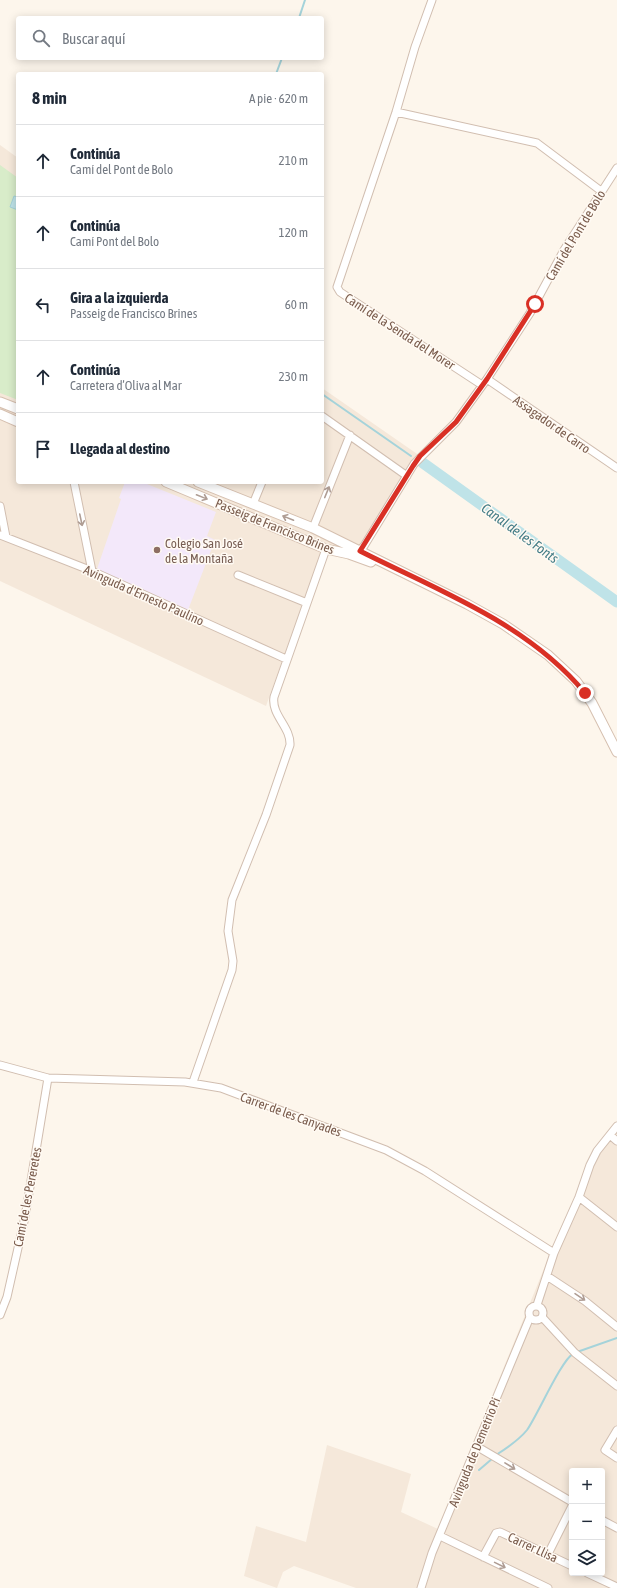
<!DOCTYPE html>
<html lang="es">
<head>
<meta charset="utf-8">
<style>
	body { margin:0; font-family:"Asap Condensed",sans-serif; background:#f2f2f3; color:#1f2937 }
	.controls { position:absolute; right:12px; bottom:12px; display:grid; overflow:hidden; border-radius:4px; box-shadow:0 2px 10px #0003 }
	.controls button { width:36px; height:36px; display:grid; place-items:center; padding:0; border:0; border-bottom:1px solid #e0e1e3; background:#fff; color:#1f2937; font:20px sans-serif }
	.stop { position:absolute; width:12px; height:12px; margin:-9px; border:3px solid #d93025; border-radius:50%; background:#fff }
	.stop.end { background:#d93025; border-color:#fff; box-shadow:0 1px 4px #0008 }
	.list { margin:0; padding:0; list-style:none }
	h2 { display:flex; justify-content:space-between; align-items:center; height:52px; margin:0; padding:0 16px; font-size:17px }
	h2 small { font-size:13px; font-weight:400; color:#747a83 }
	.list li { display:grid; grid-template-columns:26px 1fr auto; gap:12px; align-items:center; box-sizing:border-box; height:72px; padding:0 16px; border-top:1px solid #e0e1e3 }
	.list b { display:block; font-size:15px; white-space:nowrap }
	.list p { margin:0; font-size:13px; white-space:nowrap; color:#747a83 }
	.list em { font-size:13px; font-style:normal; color:#747a83 }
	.icon { flex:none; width:22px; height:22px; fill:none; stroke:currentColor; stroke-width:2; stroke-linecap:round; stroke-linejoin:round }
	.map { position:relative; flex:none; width:617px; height:1588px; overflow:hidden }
	.search { position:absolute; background:#fff; box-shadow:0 2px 10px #0003; left:16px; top:16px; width:308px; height:44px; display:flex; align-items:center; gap:10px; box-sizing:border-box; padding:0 14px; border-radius:4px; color:#747a83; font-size:15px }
	.panel { position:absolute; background:#fff; box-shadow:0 2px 10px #0003; left:16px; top:72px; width:308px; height:412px; border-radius:4px }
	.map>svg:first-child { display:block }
	.residential { fill:#f5e8da; fill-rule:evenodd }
	.education { fill:#f3e8fa }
	.green { fill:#d8ecc9 }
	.water { fill:#bfe3e8; stroke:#a5d3da }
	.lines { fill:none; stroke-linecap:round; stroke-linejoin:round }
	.stream { stroke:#a5d3da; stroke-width:2 }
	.river { stroke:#bfe3e8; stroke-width:11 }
	.street-casing { stroke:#d1beb0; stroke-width:9 }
	.secondary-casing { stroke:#d6c0b0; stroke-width:11 }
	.street { stroke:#fff; stroke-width:7 }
	.secondary { stroke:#fff; stroke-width:9 }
	.oneway { stroke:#af9d94 }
	.route { stroke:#d93025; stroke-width:5 }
	.education-dot { fill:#8d6e63; stroke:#fffaf3; stroke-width:1.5 }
	.labels { text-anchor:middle; stroke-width:3; stroke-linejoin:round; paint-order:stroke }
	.street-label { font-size:13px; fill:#7a5c4d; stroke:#fffaf3 }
	.education-label { font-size:13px; fill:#785e54; stroke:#fffaf3; text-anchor:start }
	.water-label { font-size:14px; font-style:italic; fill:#437c86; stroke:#fffaf3 }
</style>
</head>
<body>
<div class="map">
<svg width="617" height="1588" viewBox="0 0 617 1588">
	<rect width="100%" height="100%" fill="#fdf6ec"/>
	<!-- residential -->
	<path class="residential" d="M0 145 18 158V482H322V388L423 458 368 546 320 556 266 706 0 581Z
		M617 1125V1588H356L294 1566 283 1572 277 1588 244 1576 256 1526 306 1542 327 1445 411 1474 401 1512 438 1529 554 1244 597 1150ZM572 1471H602V1573H572Z"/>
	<!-- education -->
	<path class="education" d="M125 482H142L216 512 207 536 215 540 188 610 97 569 121 499 119 498Z"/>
	<!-- green -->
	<path class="green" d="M0 165 18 178V400L0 393Z"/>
	<!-- water -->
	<path class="water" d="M14 196 18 197V210L10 207Z"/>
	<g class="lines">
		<!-- stream -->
		<path class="stream" d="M299 18 305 0
			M276 74 282 58
			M322 394 411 456
			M577 1352 617 1338
			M496 1455C507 1448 519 1440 527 1430 537 1416 562 1359 573 1354
			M479 1470 493 1458"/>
		<!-- river -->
		<path class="river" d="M423 463 617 602"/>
		<!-- street casing -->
		<g class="street-casing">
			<path id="street" d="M432 0 415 47 396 112 337 287 340 292 482 385
				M396 112 537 143 601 191
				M487 379 617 468
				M322 416 407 476
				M74 482 92 571
				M253 504 262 482
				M0 506 6 537
				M313 528 350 435
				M0 535 92 571 286 659
				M357 553 364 546 414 464 456 422 487 379 530 313 564 250 617 168
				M238 575 307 603
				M0 1065 48 1078 185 1082 221 1088 386 1150 425 1171 554 1253
				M193 1082 232 970 233 961 228 931 232 900 266 815 290 745C291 727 271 715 274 697L326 549
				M610 1135 617 1141
				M579 1197 617 1227
				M547 1276 585 1301 617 1327
				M537 1305 554 1253 579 1197 590 1165 597 1151 617 1126
				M529 1313a7 7 0 1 1 14 0a7 7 0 1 1-14 0Z
				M0 1315 7 1297 25 1217 48 1078
				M542 1317 575 1353 617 1386
				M617 1430 605 1450 617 1458
				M476 1446 572 1502
				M602 1520 617 1528
				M440 1536 548 1588
				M548 1554 572 1506
				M483 1557 496 1533 500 1532 572 1566
				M587 1573 617 1587
				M421 1588 432 1553 530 1317"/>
		</g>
		<!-- secondary casing -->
		<g class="secondary-casing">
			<path id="secondary" d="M0 402 18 409
				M0 414 18 422
				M166 482 326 549 349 554 371 562
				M198 482 313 528 467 604 503 624 548 655 576 681 592 703 617 752"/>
		</g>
		<!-- street -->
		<use href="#street" class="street"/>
		<!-- secondary -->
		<use href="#secondary" class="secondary"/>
	</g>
	<!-- one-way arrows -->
	<defs><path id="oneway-shaft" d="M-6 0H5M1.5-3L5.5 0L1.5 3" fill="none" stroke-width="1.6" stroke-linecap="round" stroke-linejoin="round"/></defs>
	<g class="oneway">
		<use href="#oneway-shaft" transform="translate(327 492) rotate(-68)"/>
		<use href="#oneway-shaft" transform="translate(202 497) rotate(22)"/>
		<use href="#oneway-shaft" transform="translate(288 518) rotate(-158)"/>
		<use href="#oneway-shaft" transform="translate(81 520) rotate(78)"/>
		<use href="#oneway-shaft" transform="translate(580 1297) rotate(34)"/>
		<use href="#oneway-shaft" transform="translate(510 1466) rotate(32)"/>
		<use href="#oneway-shaft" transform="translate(500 1565) rotate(26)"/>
	</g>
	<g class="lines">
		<!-- route -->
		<path class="route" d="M535 304 487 379 456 422 420 456 413 466 360 551C439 591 527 623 585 693"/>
	</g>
	<!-- markers -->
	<circle class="education-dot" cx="157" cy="550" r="4"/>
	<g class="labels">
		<!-- street labels -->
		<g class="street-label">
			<text transform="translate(575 235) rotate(-59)" y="5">Camí del Pont de Bolo</text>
			<text transform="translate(400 331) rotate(33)" y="5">Camí de la Senda del Morer</text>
			<text transform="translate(552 424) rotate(35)" y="5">Assagador de Carro</text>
			<text transform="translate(275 526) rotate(22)" y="5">Passeig de Francisco Brines</text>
			<text transform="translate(144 595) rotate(24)" y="5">Avinguda d'Ernesto Paulino</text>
			<text transform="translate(291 1114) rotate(20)" y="5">Carrer de les Canyades</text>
			<text transform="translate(27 1197) rotate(-79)" y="5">Camí de les Pereretes</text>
			<text transform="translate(474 1452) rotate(-68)" y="5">Avinguda de Demetrio Pi</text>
			<text transform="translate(533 1547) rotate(25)" y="5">Carrer Llisa</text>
		</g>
		<!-- education labels -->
		<g class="education-label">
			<text x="165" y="548">Colegio San José<tspan x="165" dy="15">de la Montaña</tspan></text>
		</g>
		<!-- water labels -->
		<g class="water-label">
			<text transform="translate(520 533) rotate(36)" y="5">Canal de les Fonts</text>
		</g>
	</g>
</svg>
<div class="controls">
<button>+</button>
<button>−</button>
<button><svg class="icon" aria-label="layers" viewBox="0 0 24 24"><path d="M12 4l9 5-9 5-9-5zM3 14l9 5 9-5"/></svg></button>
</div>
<div class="stop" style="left:535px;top:304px"></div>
<div class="stop end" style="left:585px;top:693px"></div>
<div class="search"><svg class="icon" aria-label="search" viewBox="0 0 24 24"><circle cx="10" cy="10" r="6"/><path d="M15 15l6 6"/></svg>Buscar aquí</div>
<section class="panel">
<h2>8 min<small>A pie · 620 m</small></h2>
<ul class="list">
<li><svg class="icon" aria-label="ahead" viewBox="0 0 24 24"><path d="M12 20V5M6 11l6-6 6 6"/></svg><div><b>Continúa</b><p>Camí del Pont de Bolo</p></div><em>210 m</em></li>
<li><svg class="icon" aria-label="ahead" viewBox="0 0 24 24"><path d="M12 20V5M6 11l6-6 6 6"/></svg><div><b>Continúa</b><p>Camí Pont del Bolo</p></div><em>120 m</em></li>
<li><svg class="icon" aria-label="left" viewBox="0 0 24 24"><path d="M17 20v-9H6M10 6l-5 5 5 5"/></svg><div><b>Gira a la izquierda</b><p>Passeig de Francisco Brines</p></div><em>60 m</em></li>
<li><svg class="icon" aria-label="ahead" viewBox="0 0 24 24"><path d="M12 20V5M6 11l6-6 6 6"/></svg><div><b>Continúa</b><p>Carretera d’Oliva al Mar</p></div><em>230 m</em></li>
<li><svg class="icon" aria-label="arrive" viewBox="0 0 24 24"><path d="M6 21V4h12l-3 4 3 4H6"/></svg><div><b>Llegada al destino</b></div></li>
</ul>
</section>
</div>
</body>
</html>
